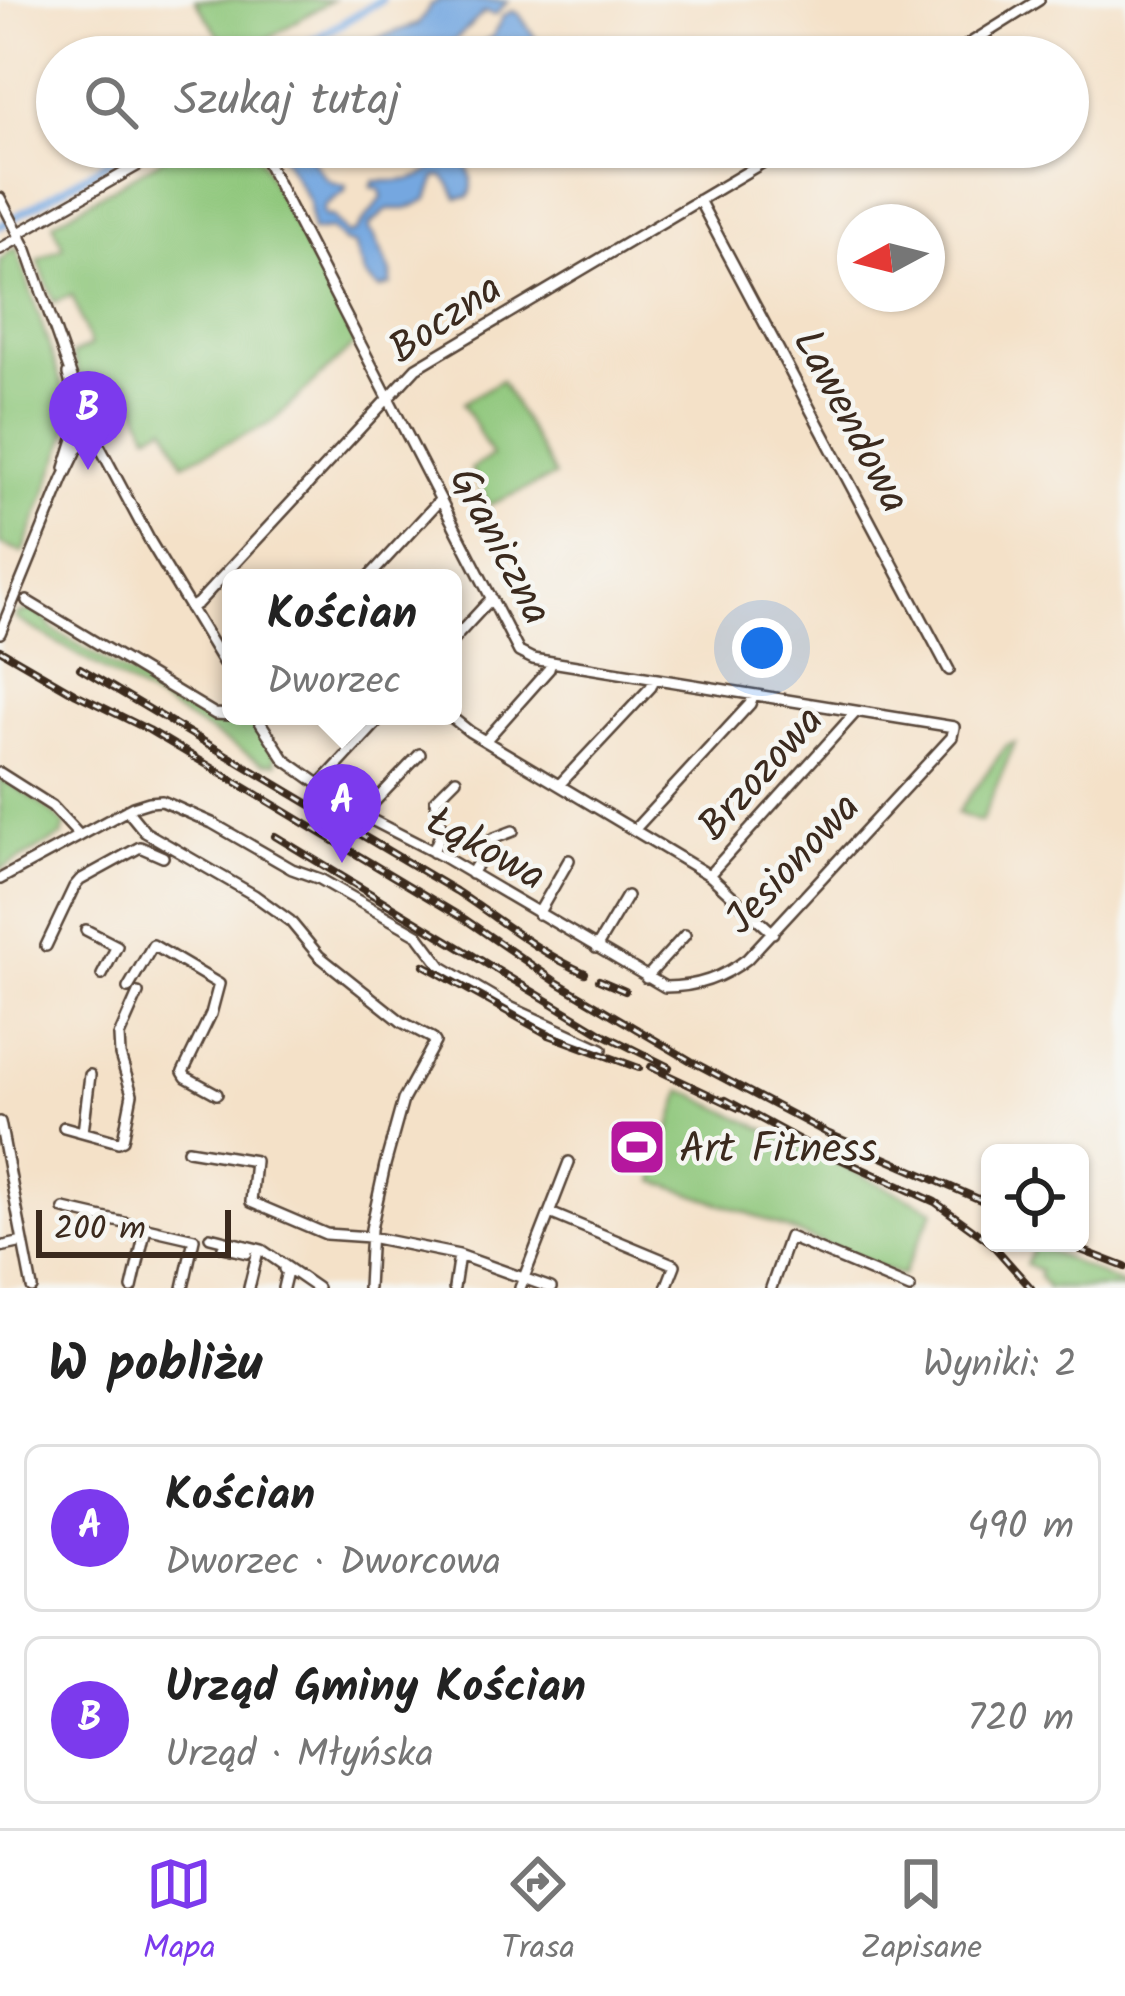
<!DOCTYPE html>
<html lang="pl">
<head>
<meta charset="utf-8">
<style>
	body { margin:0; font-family:Kalam,sans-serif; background:#f6f6f6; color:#222 }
	.controls { position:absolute; right:36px; bottom:36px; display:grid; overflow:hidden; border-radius:18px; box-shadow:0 3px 9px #0004 }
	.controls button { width:108px; height:108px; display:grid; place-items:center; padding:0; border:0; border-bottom:3px solid #e0e0e0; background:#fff; color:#222; font:60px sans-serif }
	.compass { position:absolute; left:837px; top:204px; width:108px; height:108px; border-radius:50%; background:#fff; box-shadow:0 3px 9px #0004; rotate:263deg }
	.scale { position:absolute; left:36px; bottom:30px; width:195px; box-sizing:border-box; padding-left:12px; border:6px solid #3b2a1e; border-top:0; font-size:33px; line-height:42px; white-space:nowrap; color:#3b2a1e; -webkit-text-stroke:9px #f6f6f2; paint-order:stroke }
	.you { position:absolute; left:762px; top:648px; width:42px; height:42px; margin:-30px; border:9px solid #fff; border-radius:50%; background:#1a73e8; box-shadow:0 0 0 18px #1a73e833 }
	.badge { display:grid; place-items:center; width:78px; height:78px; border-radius:50%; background:#7c3aed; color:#fff; font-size:39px; font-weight:700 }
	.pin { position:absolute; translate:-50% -99px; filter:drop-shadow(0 3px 6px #0008) }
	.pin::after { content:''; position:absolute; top:63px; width:42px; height:36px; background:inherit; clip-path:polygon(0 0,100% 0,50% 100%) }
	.popup { position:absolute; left:222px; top:569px; width:240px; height:156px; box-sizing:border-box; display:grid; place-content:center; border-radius:18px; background:#fff; filter:drop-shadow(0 3px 9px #0005); font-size:39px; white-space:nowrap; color:#767676 }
	.popup b { font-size:45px; color:#222 }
	.popup::after { content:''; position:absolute; left:50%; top:100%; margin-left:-24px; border:24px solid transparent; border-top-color:#fff }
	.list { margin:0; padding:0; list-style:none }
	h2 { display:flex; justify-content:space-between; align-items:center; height:156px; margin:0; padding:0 48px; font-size:51px }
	h2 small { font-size:39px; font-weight:400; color:#767676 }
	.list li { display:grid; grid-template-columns:78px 1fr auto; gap:36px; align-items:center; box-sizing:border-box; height:168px; margin:0 24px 24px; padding:0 24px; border:3px solid #e0e0e0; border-radius:18px }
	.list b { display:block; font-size:45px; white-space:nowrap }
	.list p { margin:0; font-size:39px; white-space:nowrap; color:#767676 }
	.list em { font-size:39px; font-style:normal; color:#767676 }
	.icon { flex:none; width:66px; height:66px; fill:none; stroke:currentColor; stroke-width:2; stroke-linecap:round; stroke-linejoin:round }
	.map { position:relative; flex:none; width:1125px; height:1288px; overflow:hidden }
	.search { position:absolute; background:#fff; box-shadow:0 3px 9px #0004; left:36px; right:36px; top:36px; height:132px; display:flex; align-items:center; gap:30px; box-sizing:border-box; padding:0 42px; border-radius:66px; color:#767676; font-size:45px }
	.sheet { height:540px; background:#fff }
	nav { display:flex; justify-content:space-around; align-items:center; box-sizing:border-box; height:168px; border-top:3px solid #e0e0e0; background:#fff; font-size:33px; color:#767676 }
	nav a { display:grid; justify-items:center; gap:6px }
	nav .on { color:#7c3aed }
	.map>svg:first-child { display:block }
	.green { fill:#8dc679; stroke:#64784c; stroke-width:3 }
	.water { fill:#74a7e0; stroke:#58687f; stroke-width:3 }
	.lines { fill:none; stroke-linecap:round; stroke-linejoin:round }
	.canal { stroke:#74a7e0; stroke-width:8 }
	.minor-casing { stroke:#574538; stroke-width:14 }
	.minor { stroke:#fff; stroke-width:9 }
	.rail-casing { stroke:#3b2a1e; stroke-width:8 }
	.rail { stroke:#f6f6f2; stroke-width:3; stroke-dasharray:9; stroke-linecap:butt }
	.labels { text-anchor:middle; stroke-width:9; stroke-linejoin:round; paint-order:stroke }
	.street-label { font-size:42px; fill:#3b2a1e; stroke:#f6f6f2 }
	.poi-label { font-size:42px; fill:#3b2a1e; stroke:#f6f6f2; text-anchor:start }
</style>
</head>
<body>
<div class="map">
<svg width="1125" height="1288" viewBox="0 0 1125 1288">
	<rect width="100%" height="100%" fill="#f6f6f2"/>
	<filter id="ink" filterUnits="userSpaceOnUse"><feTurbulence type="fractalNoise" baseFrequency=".00833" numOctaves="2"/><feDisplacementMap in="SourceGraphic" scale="24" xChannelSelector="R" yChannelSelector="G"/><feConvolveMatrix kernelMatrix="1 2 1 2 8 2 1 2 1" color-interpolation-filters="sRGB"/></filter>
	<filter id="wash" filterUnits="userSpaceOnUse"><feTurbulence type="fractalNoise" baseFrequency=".004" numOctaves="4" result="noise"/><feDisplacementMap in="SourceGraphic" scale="48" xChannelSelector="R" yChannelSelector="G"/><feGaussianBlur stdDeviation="2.7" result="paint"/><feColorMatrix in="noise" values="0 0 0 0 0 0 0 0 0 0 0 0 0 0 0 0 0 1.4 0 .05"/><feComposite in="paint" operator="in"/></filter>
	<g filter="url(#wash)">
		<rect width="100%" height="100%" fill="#f4e1c8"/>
		<!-- green -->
		<path class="green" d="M195 0H332L249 50 220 37Z
			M183 147H254L356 343 271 423 183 463 166 426 148 434 127 382 86 396 72 354 91 346 72 295 54 302 38 260 63 247 53 223Z
			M16 247 72 415 63 447 23 553 0 544V260Z
			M501 380 555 476 489 505 471 469 492 456 463 403Z
			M32 610 47 620 52 629 198 716 223 720 249 716 274 753 276 763H263L15 618 17 614Z
			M1015 743 981 822 957 813 1007 745Z
			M0 778C24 792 46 805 65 825L62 836 0 870Z
			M682 1090 934 1210 902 1276 748 1213 654 1181Z
			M1035 1244 1125 1286V1288H1048L1039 1276 1040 1271 1026 1265Z"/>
		<!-- water -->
		<path class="water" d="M440 0 508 1 495 15 485 12 443 51 421 57H367L364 50 367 42 418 24 431 5Z
			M512 11 519 14 548 57H535L527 52 509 57H460L493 36 503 16Z
			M277 147H305C318 166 321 184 346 185L345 191 325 205 323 211 325 216H332L347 234 355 232 382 198 380 189 371 187 374 181C393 181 419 183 433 168L428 147H471L465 162C471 173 475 186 469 197L457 198 450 184 443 176 436 177 428 199 407 209H388L369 226V230L374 235 391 273V285L379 289 365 276 354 245 344 242 331 229 312 231 309 201Z"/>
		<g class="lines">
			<!-- canal -->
			<path class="canal" d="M285 57 381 0
				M0 226 134 147"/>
		</g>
	</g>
	<g filter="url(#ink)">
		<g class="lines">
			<!-- minor casing -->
			<g class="minor-casing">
				<path id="minor" d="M948 57 1039 0
					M0 198 27 250 90 429
					M699 200 949 670
					M19 233 170 147
					M0 249 21 237
					M68 374 78 411 79 428
					M75 435a9 9 0 1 1 18 0a9 9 0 1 1-18 0Z
					M93 434 151 543 231 675
					M65 468 75 436
					M368 578 440 500
					M27 601 215 714 231 715
					M190 608 198 603 416 368 789 147
					M0 633 63 479 77 450 83 444
					M453 640 491 599
					M256 716 285 760 362 815 442 856 665 987C696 987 723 978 747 959L952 737 954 727 533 659 519 652 259 147
					M450 716 470 732 709 875 773 933
					M485 741 549 669 551 662
					M0 773 52 806 80 836
					M321 783 383 716
					M559 785 651 687 654 679
					M127 810 145 832 254 895 290 921 319 956 402 1022 432 1038 435 1042 403 1100 385 1165 371 1229 368 1288
					M362 815 420 754
					M634 830 750 704 753 696
					M433 852 442 830 435 800 456 779
					M471 874 492 839 513 831
					M709 875 855 713
					M0 879 133 807 149 802 162 801 212 823 292 869 320 879 418 935 442 967 510 1007 602 1049
					M538 914 569 860
					M86 930 117 946 102 975
					M46 946 74 887 80 880 140 847 163 857
					M596 948 627 896
					M646 978 685 935
					M128 988 153 945 219 984 211 1014 183 1072 186 1077 217 1094
					M0 1122 32 1288
					M64 1127 118 1142 123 1140 132 1094 120 1055 119 1036 138 993
					M83 1132 90 1075
					M188 1150 255 1161 251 1202 326 1234 370 1237 459 1255 551 1288
					M64 1209 194 1239 183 1288
					M550 1213 675 1265 666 1288
					M210 1237 262 1250 317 1288
					M0 1247 23 1242
					M223 1247 247 1253
					M132 1288 146 1228
					M249 1288 257 1255
					M283 1288 287 1271 284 1269
					M454 1288 459 1255
					M520 1288 569 1162
					M771 1288 789 1237 910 1288"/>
			</g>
			<!-- minor -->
			<use href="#minor" class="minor"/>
			<!-- rail casing -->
			<g class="rail-casing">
				<path id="rail" d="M0 650 76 694 149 730 466 920 558 983 691 1061 829 1134 990 1204
					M80 668 456 891C499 919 538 952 585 973
					M275 836 603 1034 669 1067
					M424 965 549 1035 639 1068
					M599 980 625 991
					M651 1067 738 1108
					M726 1100 807 1144 935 1202 990 1242
					M991 1243 1031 1288
					M1063 1243 1125 1267"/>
			</g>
			<!-- rail -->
			<use href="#rail" class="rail"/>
		</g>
	</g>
	<!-- icons -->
	<defs>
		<g id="stadium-square" transform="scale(3)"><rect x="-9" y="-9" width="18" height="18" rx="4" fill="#b5179e" stroke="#f6f6f2"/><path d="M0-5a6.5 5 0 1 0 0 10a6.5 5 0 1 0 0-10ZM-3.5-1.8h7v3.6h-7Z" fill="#fff"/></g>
	</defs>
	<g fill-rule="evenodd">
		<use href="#stadium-square" x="637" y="1147"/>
	</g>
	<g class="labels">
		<!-- street labels -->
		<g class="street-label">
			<text transform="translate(444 317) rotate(-34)" y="15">Boczna</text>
			<text transform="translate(853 420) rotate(62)" y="15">Lawendowa</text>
			<text transform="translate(502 545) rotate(62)" y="15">Graniczna</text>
			<text transform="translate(759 772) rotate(-48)" y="15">Brzozowa</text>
			<text transform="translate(487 847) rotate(29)" y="15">Łąkowa</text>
			<text transform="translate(791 862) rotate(-47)" y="15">Jesionowa</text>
		</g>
		<!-- poi labels -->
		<g class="poi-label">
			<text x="679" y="1162">Art Fitness</text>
		</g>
	</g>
</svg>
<div class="controls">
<button><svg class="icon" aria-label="locate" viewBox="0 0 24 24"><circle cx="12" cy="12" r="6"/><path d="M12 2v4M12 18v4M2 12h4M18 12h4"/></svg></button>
</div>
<svg class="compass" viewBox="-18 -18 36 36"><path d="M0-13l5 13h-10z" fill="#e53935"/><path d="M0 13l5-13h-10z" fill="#767676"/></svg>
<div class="scale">200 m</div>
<div class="you"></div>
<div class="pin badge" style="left:342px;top:863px">A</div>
<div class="popup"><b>Kościan</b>Dworzec</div>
<div class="pin badge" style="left:88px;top:470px">B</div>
<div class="search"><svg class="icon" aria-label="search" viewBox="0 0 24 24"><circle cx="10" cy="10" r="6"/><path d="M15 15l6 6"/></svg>Szukaj tutaj</div>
</div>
<section class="sheet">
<h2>W pobliżu<small>Wyniki: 2</small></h2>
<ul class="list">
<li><span class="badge">A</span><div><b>Kościan</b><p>Dworzec · Dworcowa</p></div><em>490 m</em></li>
<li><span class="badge">B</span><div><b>Urząd Gminy Kościan</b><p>Urząd · Młyńska</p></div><em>720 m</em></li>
</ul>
</section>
<nav>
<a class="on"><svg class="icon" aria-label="map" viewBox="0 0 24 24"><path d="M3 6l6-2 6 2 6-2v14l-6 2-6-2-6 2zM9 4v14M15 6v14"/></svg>Mapa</a>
<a><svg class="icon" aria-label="directions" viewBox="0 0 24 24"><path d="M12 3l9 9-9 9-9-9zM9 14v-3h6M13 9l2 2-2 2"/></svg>Trasa</a>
<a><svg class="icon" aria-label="saved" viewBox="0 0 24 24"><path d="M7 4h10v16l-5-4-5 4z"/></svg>Zapisane</a>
</nav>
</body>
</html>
